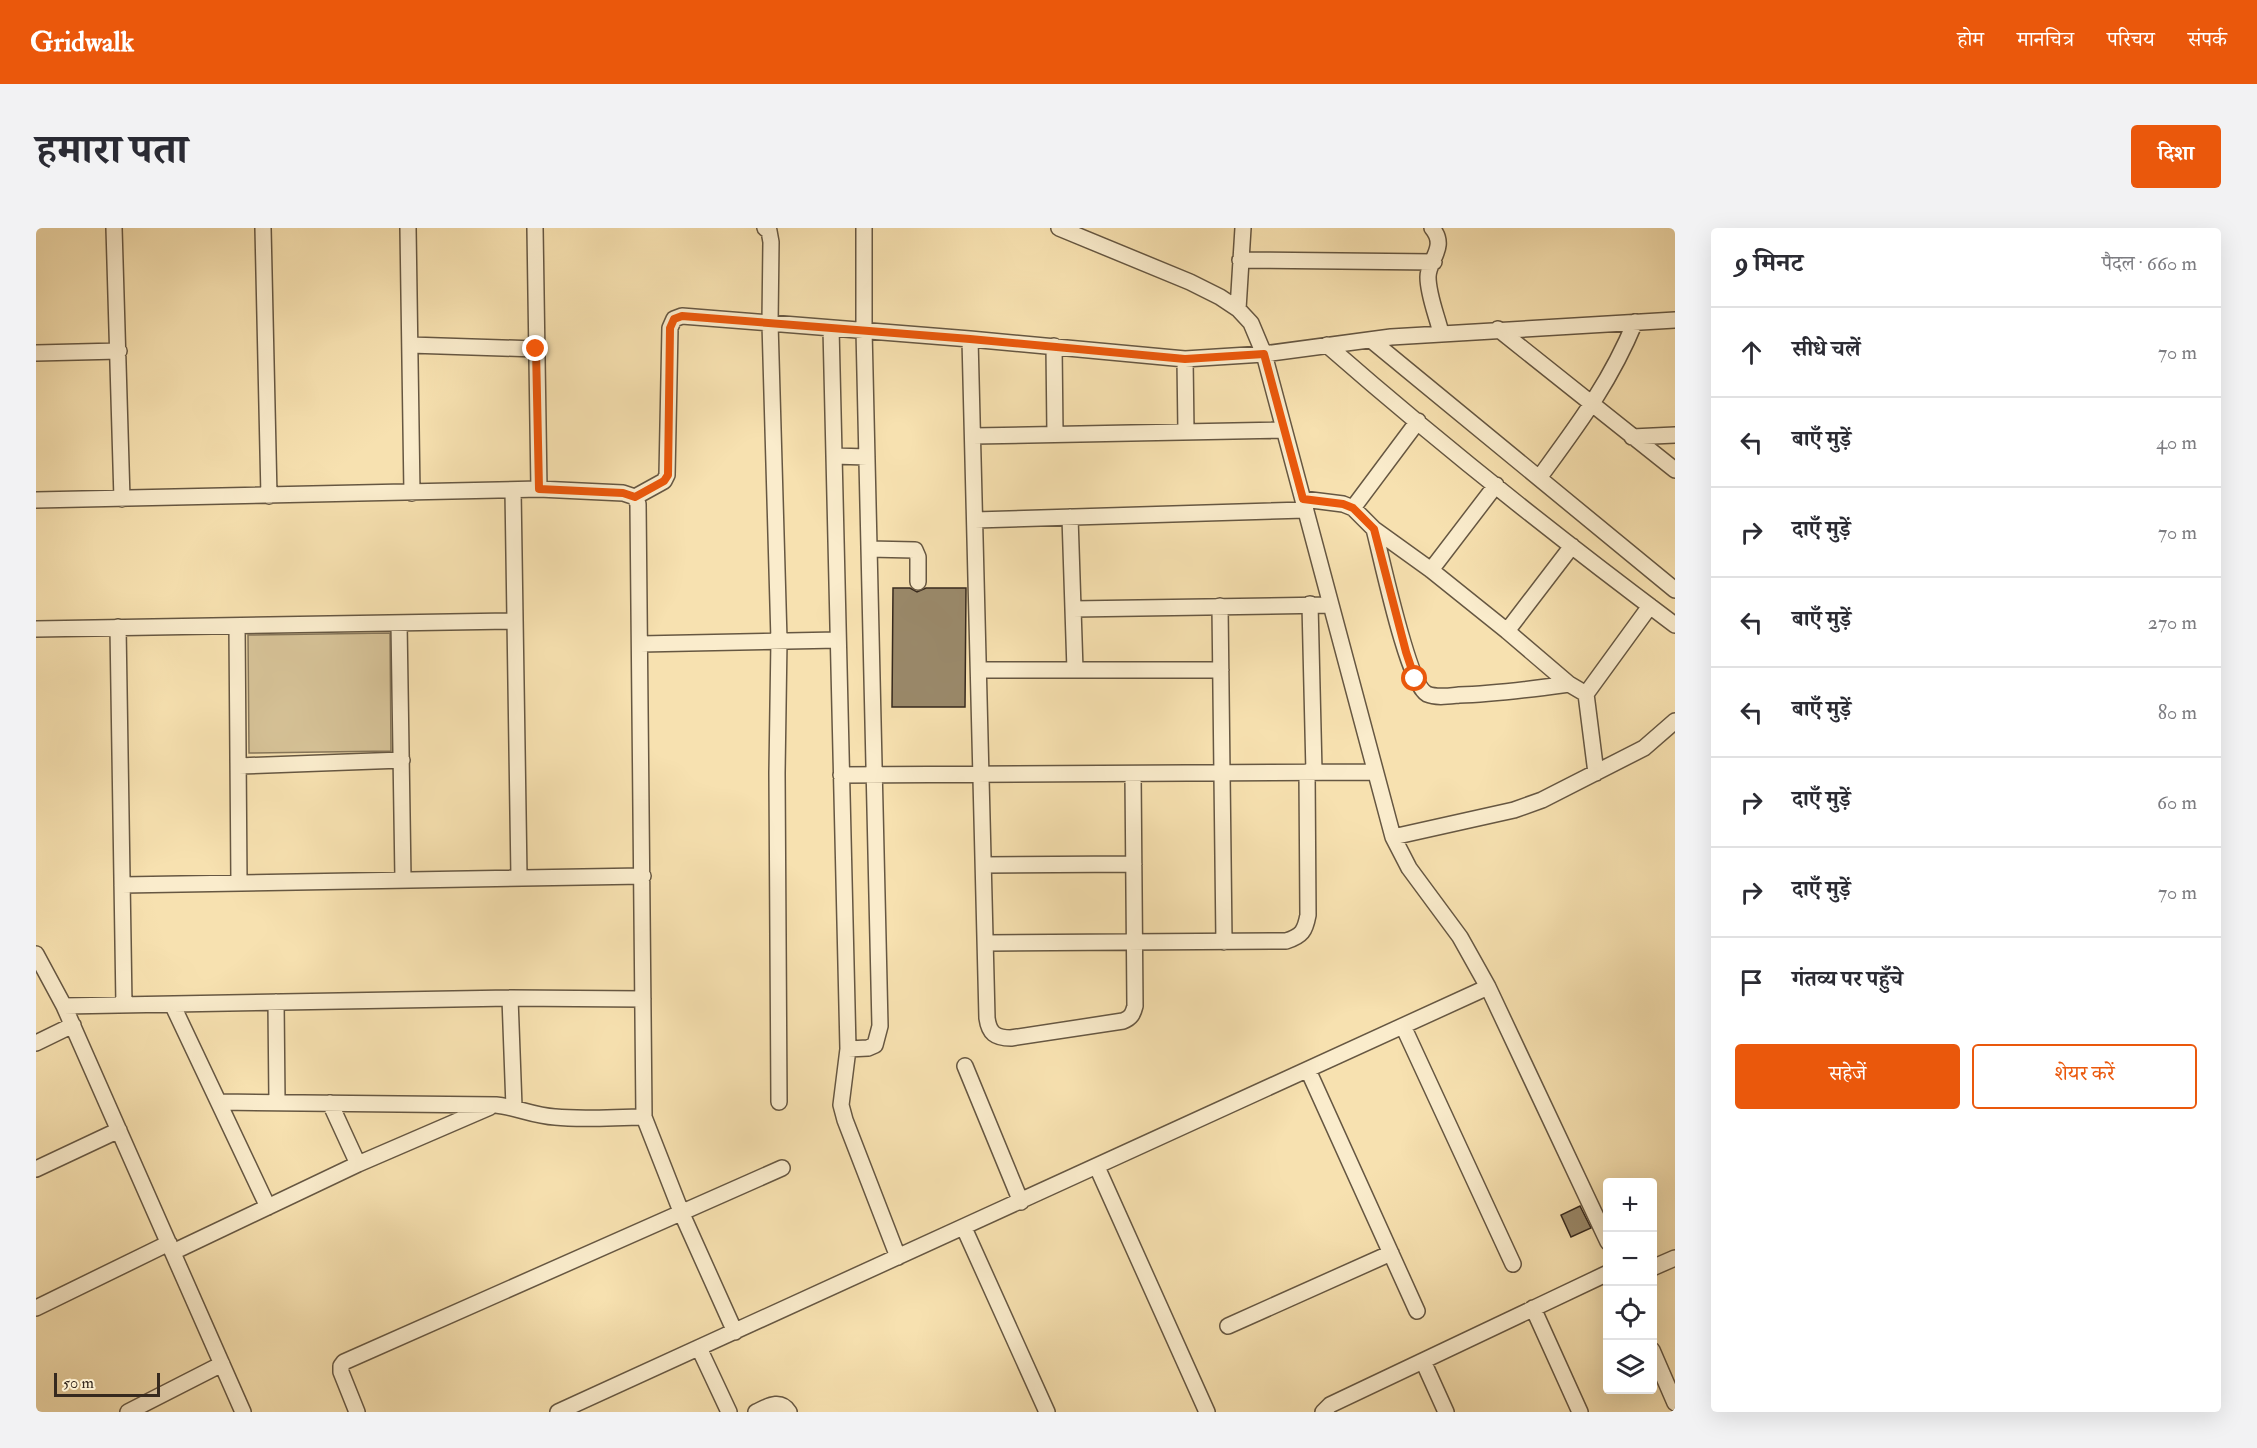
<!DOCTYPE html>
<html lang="hi">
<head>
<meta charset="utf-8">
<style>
	body { margin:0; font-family:"IM FELL Double Pica","Noto Serif Devanagari",serif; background:#f2f2f3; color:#2b2b33 }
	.controls { position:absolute; right:18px; bottom:18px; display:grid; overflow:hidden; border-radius:6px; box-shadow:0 6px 24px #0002 }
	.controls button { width:54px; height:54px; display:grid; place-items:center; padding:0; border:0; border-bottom:2px solid #e1e1e2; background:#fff; color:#2b2b33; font:30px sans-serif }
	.scale { position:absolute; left:18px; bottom:15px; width:106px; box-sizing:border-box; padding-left:6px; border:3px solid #36291e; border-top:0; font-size:16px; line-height:21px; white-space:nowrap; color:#36291e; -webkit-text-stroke:4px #faeccc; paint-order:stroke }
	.stop { position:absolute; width:18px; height:18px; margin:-14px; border:4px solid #ea580c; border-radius:50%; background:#fff }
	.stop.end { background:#ea580c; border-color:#fff; box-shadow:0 2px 6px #0008 }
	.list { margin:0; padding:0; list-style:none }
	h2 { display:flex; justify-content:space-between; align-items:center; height:78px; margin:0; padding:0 24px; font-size:26px }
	h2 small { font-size:20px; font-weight:400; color:#7c7c81 }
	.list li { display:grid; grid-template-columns:39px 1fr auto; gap:18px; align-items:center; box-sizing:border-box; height:90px; padding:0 24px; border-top:2px solid #e1e1e2 }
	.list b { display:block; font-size:22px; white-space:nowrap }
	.list em { font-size:20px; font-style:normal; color:#7c7c81 }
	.actions { display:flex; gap:12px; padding:18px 24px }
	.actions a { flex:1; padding:14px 0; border:2px solid #ea580c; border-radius:6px; text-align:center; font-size:21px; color:#ea580c }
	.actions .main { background:#ea580c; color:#fff }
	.icon { flex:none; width:33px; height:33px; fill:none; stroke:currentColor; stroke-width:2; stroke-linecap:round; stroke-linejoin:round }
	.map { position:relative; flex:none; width:1639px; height:1184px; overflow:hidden; border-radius:6px }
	header { display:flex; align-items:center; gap:36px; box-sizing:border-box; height:84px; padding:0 30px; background:#ea580c; color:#fff }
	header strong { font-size:28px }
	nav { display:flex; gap:33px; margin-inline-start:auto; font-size:21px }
	.intro { display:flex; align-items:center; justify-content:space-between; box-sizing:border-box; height:144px; padding:0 36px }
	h1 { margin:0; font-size:42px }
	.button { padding:15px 27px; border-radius:6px; background:#ea580c; color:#fff; font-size:21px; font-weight:700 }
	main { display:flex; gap:36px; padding:0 36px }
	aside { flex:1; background:#fff; border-radius:6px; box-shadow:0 6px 24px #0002 }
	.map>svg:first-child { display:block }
	.green { fill:#d6c297; stroke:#86765a; stroke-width:1.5 }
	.building { fill:#9a896a; stroke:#36291e; stroke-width:1.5 }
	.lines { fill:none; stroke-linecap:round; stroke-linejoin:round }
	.minor-casing { stroke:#665742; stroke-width:18 }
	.minor { stroke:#faeccc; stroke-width:15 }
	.route { stroke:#ea580c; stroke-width:8 }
</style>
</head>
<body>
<header>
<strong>Gridwalk</strong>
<nav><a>होम</a><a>मानचित्र</a><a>परिचय</a><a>संपर्क</a></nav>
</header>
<div class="intro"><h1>हमारा पता</h1><a class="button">दिशा</a></div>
<main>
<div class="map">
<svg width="1639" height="1184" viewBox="0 0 1639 1184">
	<rect width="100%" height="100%" fill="#f7e1b0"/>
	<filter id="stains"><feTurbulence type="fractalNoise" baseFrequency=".00333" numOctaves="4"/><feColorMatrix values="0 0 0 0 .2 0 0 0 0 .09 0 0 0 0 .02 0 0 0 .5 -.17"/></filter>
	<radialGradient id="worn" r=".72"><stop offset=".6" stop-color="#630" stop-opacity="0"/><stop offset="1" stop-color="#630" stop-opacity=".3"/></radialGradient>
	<!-- green -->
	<path class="green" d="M354 405 355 523 213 525 212 407Z"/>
	<!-- building -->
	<path class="building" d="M857 360H874L881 364 890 360H930L929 479H856Z
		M1544 978 1555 1000 1535 1009 1525 987Z"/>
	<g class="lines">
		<!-- minor casing -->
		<g class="minor-casing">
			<path id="minor" d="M78 0 86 271
				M227 0 233 268
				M372 0 376 265
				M499 0 503 261
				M729 0 733 3 735 14 734 95 743 412 741 545 743 874
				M1023 0 1154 54 1184 69 1202 81 1215 95 1228 126 1357 609 1373 640 1424 709 1452 759 1572 1014
				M1396 0C1412 19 1392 32 1392 49 1392 67 1401 88 1405 105
				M1204 32 1398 34
				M1202 81 1207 0
				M795 100 812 821 805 877 809 892 862 1029
				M1462 101 1639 242
				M934 111 951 790C953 805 959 810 975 810L1087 793C1095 790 1097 786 1099 778L1097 546
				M1335 112 1639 362
				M374 117 500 121
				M1291 117C1403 215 1520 308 1639 397
				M1018 118 1019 206
				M0 125 83 123
				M1149 131 1150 204
				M937 208 1248 202
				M1596 209 1639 207
				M798 228 831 229
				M1503 250C1541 198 1574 155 1599 94
				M477 262 483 649
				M599 269 628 253 631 247 634 100 638 91 646 88 934 111 1149 131 1228 126 1355 109 1639 92
				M1267 271 1307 276 1317 280 1338 301 1395 342 1471 403 1533 456 1550 466 1560 545
				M0 272 503 261 587 265 599 269 602 276 608 889 646 986 699 1104
				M1317 280 1382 193
				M1034 289 1039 442
				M939 292 1269 282
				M1338 301C1345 327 1372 457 1391 466 1400 470 1413 468 1423 467 1460 466 1496 461 1533 456
				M833 321 879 322 882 329V354
				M1395 342 1460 257
				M1274 376 1278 544
				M1184 378 1188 714
				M1037 381 1294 377
				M363 395 367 651
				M201 398 203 654
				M82 399 88 777
				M0 401 478 393
				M1471 403 1536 318
				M604 416 802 412
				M943 442H1185
				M1550 466 1614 378
				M203 538 366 532
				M805 547 1339 544
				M1357 609 1478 582 1506 572 1608 520 1639 493
				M948 637 1098 636
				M86 657 607 648
				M950 715 1250 713C1266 708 1269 703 1272 687L1271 544
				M0 726 28 778 207 1184
				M474 770 478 879
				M240 774 241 874
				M28 778 474 770 607 771
				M137 778 232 979
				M1367 798 1477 1036
				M0 815 37 797
				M812 821 832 820 839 817 844 798 828 102V0
				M929 838 985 974
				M1272 842 1381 1083
				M183 874 460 877C480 879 498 888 519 889 548 892 579 889 608 889
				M294 875 322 936
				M1061 939 1171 1184
				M0 941 83 902
				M928 1000 1011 1184
				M137 1024 322 936 454 879
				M1616 1040 1639 1030
				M0 1080 133 1015
				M1497 1080 1544 1184
				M1192 1098 1355 1025
				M663 1120 693 1184
				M1616 1122 1639 1175
				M1387 1133 1410 1184
				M92 1184 186 1136
				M321 1184 305 1144V1138L308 1134 746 940
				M522 1184 1452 759
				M720 1184C731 1179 744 1170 753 1184
				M1287 1184 1294 1177 1572 1045"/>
		</g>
		<!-- minor -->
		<use href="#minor" class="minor"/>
	</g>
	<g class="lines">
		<!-- route -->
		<path class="route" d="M500 121 503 261 587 265 599 269 628 253 632 247 634 100 638 91 646 88 934 111 1149 131 1228 126 1267 271 1307 276 1317 280 1338 301 1370 424 1379 451"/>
	</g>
	<rect width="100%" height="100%" filter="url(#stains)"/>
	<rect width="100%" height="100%" fill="url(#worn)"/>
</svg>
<div class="controls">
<button>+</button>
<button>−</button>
<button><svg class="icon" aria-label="locate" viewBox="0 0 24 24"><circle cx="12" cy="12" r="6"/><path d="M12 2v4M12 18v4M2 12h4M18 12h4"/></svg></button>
<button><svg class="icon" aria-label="layers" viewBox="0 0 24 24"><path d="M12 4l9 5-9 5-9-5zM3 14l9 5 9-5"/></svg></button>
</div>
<div class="scale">50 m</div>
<div class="stop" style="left:1379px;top:451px"></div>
<div class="stop end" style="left:500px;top:121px"></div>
</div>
<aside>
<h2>9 मिनट<small>पैदल · 660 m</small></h2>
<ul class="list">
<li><svg class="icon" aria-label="ahead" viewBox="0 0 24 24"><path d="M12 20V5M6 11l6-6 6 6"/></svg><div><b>सीधे चलें</b></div><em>70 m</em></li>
<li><svg class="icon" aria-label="left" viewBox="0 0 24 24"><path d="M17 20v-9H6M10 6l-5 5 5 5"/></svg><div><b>बाएँ मुड़ें</b></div><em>40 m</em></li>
<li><svg class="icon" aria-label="right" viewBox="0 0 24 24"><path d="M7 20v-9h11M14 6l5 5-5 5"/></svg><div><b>दाएँ मुड़ें</b></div><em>70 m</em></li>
<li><svg class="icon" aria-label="left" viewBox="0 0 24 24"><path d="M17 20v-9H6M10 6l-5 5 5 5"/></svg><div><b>बाएँ मुड़ें</b></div><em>270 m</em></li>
<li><svg class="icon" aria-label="left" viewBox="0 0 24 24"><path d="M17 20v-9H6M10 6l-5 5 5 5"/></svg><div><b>बाएँ मुड़ें</b></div><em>80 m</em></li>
<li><svg class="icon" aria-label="right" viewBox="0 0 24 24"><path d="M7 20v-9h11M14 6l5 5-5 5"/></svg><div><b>दाएँ मुड़ें</b></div><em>60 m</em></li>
<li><svg class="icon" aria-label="right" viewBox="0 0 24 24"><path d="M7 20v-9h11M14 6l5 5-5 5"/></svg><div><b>दाएँ मुड़ें</b></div><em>70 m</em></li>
<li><svg class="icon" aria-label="arrive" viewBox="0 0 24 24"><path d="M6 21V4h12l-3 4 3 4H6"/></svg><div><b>गंतव्य पर पहुँचे</b></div></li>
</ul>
<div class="actions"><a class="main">सहेजें</a><a>शेयर करें</a></div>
</aside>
</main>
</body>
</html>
